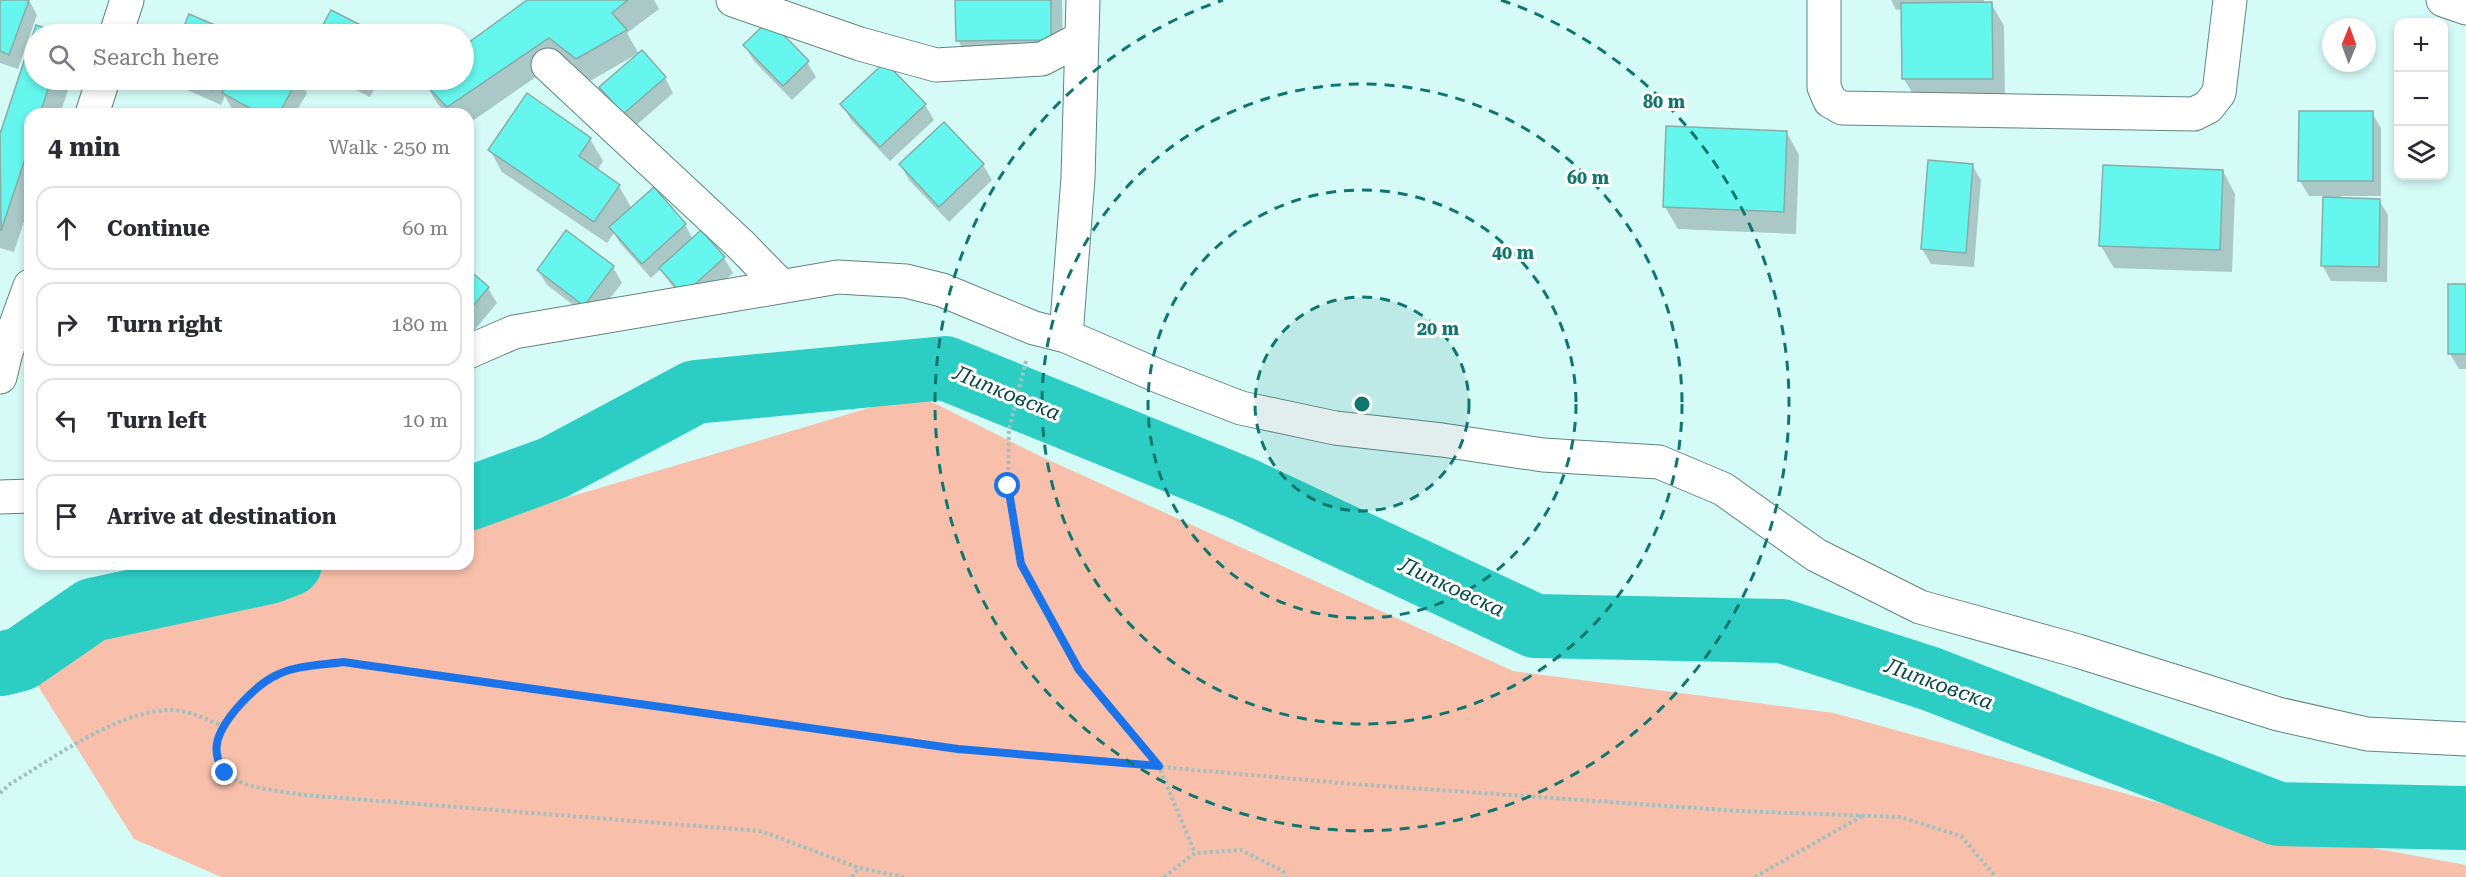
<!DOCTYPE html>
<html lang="en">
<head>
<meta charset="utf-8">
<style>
	body { margin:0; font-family:"Roboto Serif",serif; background:#f2f2f3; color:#2b2b33 }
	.controls { position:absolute; right:18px; top:18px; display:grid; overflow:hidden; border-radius:12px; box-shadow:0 3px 9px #0003 }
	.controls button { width:54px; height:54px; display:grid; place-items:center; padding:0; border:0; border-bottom:2px solid #e1e1e2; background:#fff; color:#2b2b33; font:30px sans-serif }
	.compass { position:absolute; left:2322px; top:18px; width:54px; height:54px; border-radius:50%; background:#fff; box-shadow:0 3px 9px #0003; rotate:1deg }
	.stop { position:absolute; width:18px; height:18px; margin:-14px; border:4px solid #1a73e8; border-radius:50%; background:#fff }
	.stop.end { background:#1a73e8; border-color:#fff; box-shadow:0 2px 6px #0008 }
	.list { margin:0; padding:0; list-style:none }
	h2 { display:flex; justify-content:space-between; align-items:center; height:78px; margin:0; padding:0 24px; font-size:26px }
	h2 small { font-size:20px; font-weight:400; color:#7c7c81 }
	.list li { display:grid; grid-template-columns:39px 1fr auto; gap:18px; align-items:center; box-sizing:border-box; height:84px; margin:0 12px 12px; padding:0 12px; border:2px solid #e1e1e2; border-radius:18px }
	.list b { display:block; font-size:22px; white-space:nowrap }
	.list em { font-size:20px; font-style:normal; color:#7c7c81 }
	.icon { flex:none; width:33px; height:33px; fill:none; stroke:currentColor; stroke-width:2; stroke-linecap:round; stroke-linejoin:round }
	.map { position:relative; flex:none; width:2466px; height:877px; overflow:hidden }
	.search { position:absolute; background:#fff; box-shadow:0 3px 9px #0003; left:24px; top:24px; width:450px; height:66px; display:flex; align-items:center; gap:15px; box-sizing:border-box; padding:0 21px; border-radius:33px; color:#7c7c81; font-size:22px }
	.panel { position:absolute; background:#fff; box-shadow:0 3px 9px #0003; left:24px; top:108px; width:450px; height:462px; border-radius:18px }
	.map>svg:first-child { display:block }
	.green { fill:#f8c0ab }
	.shadow { fill:#0003 }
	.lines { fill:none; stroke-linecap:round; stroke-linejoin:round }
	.river { stroke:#2ccec4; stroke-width:64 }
	.building { fill:#65f7ed; stroke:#88aca8; stroke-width:1.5 }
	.minor-casing { stroke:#618481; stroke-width:35 }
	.path { stroke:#a2c1be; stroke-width:4; stroke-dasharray:3 3; stroke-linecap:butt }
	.minor { stroke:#fff; stroke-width:33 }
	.route { stroke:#1a73e8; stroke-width:8 }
	.ring { fill:none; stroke:#0f766e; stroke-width:3; stroke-dasharray:10 8 }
	.labels { text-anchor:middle; stroke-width:6; stroke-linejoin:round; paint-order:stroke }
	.water-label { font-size:21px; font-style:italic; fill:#034945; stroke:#fff }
	.centre { fill:#0f766e; stroke:#fff; stroke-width:3 }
	.ring-label { font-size:18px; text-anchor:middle; font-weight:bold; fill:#0f766e; stroke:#fff; stroke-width:6; stroke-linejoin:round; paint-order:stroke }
</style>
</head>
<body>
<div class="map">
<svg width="2466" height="877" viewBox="0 0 2466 877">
	<rect width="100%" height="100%" fill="#d5fbf7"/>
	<!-- green -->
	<path class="green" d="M916 394 1040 456 1513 671 1834 713 2225 821 2466 865V877H221L134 839 21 659 342 564H468V527Z"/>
	<!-- shadow -->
	<path class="shadow" d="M0 0H29L37 15 18 69 0 63Z
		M530 0H654L659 9 627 33 639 54 665 78 673 93 633 128 610 102 601 87 637 54 590 81 562 59 468 124V114H447L437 103 424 81 464 80V48Z
		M957 0H1062L1063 61 970 63 958 40Z
		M1891 0H1984V4L1991 3 2004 26 2005 100 1917 101 1904 79 1903 9 1896 10Z
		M331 12 374 34H320Z
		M190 16 232 34H182Z
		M34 36V80H115L109 97 70 84 60 114H30V203L14 252 0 248V139Z
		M745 46 807 62 816 77 792 100 754 61Z
		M172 80H299L307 93 295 114H242L232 109 225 96 221 105 176 85Z
		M335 80H379L370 97Z
		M842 104 925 105 934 120 890 161 851 120Z
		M2372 113 2381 128V196H2341L2340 199 2379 200 2388 215 2387 282 2331 281 2322 265 2324 196H2309L2300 181Z
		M944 124 983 165 992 180 949 222 909 180 901 165Z
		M1787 133 1799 155 1796 234 1678 229 1665 207Z
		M590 139 603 161 597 171 619 186 632 209 654 190 685 225 693 239 701 232 724 258 733 273 692 309 670 283 661 269 651 278 620 243 614 233 607 243 502 172 490 150Z
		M1972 165 1981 180 1974 267 1931 264 1922 249Z
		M2223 171 2235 194 2232 272 2114 268 2101 246Z
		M613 267 622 283 593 320 547 285 538 270Z
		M468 271 488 288 497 303 472 333 468 329Z
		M2466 286V369H2459L2450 354Z"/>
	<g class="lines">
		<!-- river -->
		<path class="river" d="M468 499 553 468 695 392 945 368 1243 489 1535 626 1782 631 1931 679 2278 814 2466 818
			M0 664 21 659 92 610 269 572 290 564"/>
	</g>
	<!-- building -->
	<path class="building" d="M0 0H29L9 55 0 51Z
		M527 0H628L612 13 627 30 576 59 549 38 447 107 422 81 464 80V46Z
		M955 0H1051V40L956 41Z
		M1992 2 1993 79H1902L1901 3Z
		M331 10 378 34H318Z
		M189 14 236 34H181Z
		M769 20 809 61 783 86 743 45Z
		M36 25 64 34H34V80H51L40 114H30V144L1 231 0 134Z
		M642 50 666 77 623 114 599 87Z
		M885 62 926 104 880 147 840 104Z
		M187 80H217L212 90Z
		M229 80H297L279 114H261L222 93Z
		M527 93 591 138 579 156 620 185 594 222 488 150Z
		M2299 111H2373V181H2298Z
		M944 122 984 164 939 207 899 164Z
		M1666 126 1787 131 1784 212 1663 207Z
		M1928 160 1973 164 1966 253 1921 249Z
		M2103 165 2223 170 2220 250 2099 246Z
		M654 187 686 224 642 264 609 227Z
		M2323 197 2380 199 2379 267 2321 266Z
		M566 230 614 266 584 306 537 270Z
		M701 230 725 257 683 295 659 268Z
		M468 269 489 287 468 312Z
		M2448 284H2466V354H2448Z"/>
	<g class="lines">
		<!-- minor casing -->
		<g class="minor-casing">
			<path id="minor" d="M733 0 860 44 936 65 1042 59 1082 38
				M1824 0V87L1830 101 1842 108 2194 114 2208 107 2219 93 2230 0
				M2443 0 2466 8
				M116 34 127 0
				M548 65 740 244 781 286
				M92 114 103 80
				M1066 336 1078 178 1083 0
				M468 352 514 332 838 277 906 281 942 290 1034 328 1066 336 1163 378 1241 408 1335 428 1442 440 1543 455 1659 462 1723 489 1816 555 1920 607 2078 651 2278 714 2367 734 2466 739
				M0 377 6 352 30 286
				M0 497 30 496"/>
		</g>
		<!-- path -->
		<path class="path" d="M1026 361 1009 429 1008 486 1021 564 1079 670 1159 767 1195 853
			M0 793 10 784C52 759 130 702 181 711 196 713 211 722 225 727
			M852 877 859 868
			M904 877 859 868 761 831 304 795C282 791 243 789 225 773 194 745 253 683 280 674 300 666 322 665 343 662L958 749 1353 784 1739 811 1900 817 1961 836 1996 877
			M1164 877 1195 853 1241 850 1283 871 1286 877
			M1755 877 1862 816"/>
		<!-- minor -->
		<use href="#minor" class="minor"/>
	</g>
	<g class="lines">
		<!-- route -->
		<path class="route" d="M225 773C219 763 215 755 217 743 222 719 257 683 279 674 298 665 322 665 343 662L958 749 1159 766 1079 670 1021 564 1008 486"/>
	</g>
	<!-- distance rings -->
	<circle cx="1362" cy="404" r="107" fill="#0f766e" fill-opacity=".12"/>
	<g class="ring">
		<circle cx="1362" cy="404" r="107"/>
		<circle cx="1362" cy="404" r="214"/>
		<circle cx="1362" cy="404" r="320"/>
		<path d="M1501 0A427 427 0 1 1 1223 0"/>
	</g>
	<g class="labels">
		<!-- water labels -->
		<g class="water-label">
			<text transform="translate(1007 393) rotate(22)" y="7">Липковска</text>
			<text transform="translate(1452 587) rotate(25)" y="7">Липковска</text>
			<text transform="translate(1939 684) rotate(20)" y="7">Липковска</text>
		</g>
	</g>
	<circle cx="1362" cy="404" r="9" class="centre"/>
	<g class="ring-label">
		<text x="1664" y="108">80 m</text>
		<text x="1588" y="184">60 m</text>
		<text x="1513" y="259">40 m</text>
		<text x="1438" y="335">20 m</text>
	</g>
</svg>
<div class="controls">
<button>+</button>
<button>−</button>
<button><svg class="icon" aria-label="layers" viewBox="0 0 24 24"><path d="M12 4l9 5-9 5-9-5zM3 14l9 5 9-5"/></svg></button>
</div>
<svg class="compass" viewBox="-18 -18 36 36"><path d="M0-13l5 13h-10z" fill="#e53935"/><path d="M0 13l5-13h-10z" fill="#7c7c81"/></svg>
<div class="stop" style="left:1008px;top:486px"></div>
<div class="stop end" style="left:225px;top:773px"></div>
<div class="search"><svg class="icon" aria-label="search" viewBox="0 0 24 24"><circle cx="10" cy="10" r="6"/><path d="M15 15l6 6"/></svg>Search here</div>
<section class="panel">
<h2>4 min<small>Walk · 250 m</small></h2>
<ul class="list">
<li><svg class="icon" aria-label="ahead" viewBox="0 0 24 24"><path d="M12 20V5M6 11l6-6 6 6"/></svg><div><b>Continue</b></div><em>60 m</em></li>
<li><svg class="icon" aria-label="right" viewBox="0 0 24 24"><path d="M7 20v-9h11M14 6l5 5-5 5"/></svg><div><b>Turn right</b></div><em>180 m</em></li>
<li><svg class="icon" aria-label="left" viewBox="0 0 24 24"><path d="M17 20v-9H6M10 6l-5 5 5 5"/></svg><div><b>Turn left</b></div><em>10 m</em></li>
<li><svg class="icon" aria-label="arrive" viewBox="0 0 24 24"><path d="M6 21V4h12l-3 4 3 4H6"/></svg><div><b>Arrive at destination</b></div></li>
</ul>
</section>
</div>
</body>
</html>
